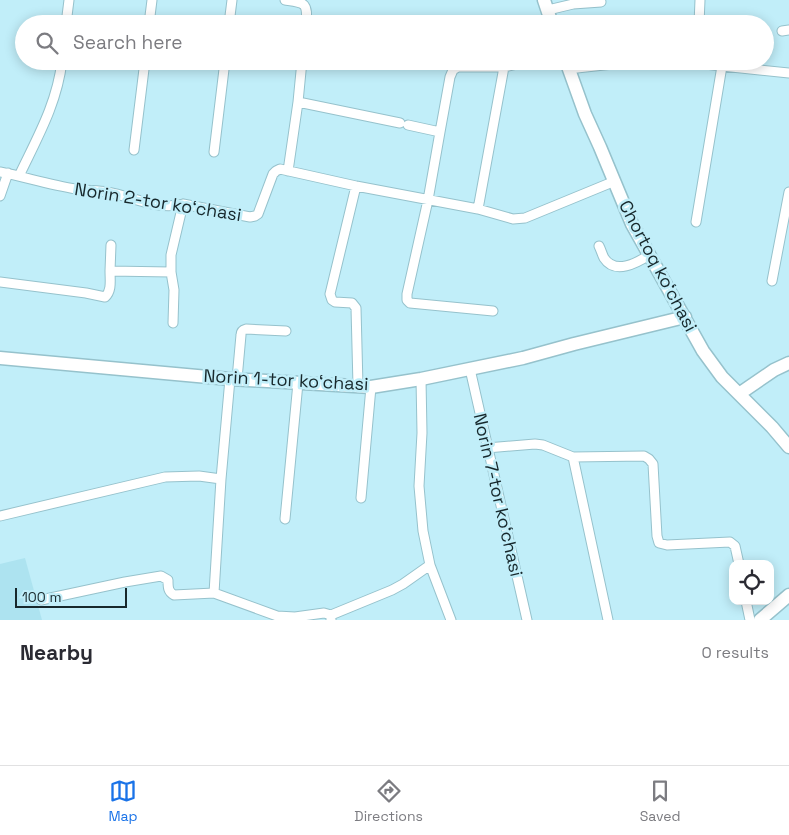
<!DOCTYPE html>
<html lang="en">
<head>
<meta charset="utf-8">
<style>
	body { margin:0; font-family:"Space Grotesk",sans-serif; background:#f7f7f7; color:#2b2b33 }
	.controls { position:absolute; right:15px; bottom:15px; display:grid; overflow:hidden; border-radius:10px; box-shadow:0 2px 12px #0003 }
	.controls button { width:45px; height:45px; display:grid; place-items:center; padding:0; border:0; border-bottom:1px solid #e1e1e2; background:#fff; color:#2b2b33; font:25px sans-serif }
	.scale { position:absolute; left:15px; bottom:12px; width:112px; box-sizing:border-box; padding-left:5px; border:2px solid #17282c; border-top:0; font-size:14px; line-height:18px; white-space:nowrap; color:#17282c; -webkit-text-stroke:4px #c1eef9; paint-order:stroke }
	.list { margin:0; padding:0; list-style:none }
	h2 { display:flex; justify-content:space-between; align-items:center; height:65px; margin:0; padding:0 20px; font-size:21px }
	h2 small { font-size:16px; font-weight:400; color:#7c7c81 }
	.icon { flex:none; width:28px; height:28px; fill:none; stroke:currentColor; stroke-width:2; stroke-linecap:round; stroke-linejoin:round }
	.map { position:relative; flex:none; width:789px; height:620px; overflow:hidden }
	.search { position:absolute; background:#fff; box-shadow:0 2px 12px #0003; left:15px; right:15px; top:15px; height:55px; display:flex; align-items:center; gap:12px; box-sizing:border-box; padding:0 18px; border-radius:28px; color:#7c7c81; font-size:19px }
	.sheet { height:145px; background:#fff }
	nav { display:flex; justify-content:space-around; align-items:center; box-sizing:border-box; height:70px; border-top:1px solid #e1e1e2; background:#fff; font-size:14px; color:#7c7c81 }
	nav a { display:grid; justify-items:center; gap:2px }
	nav .on { color:#1a73e8 }
	.map>svg:first-child { display:block }
	.built { fill:#ade3f0 }
	.lines { fill:none; stroke-linecap:round; stroke-linejoin:round }
	.street-casing { stroke:#96c2cc; stroke-width:11 }
	.secondary-casing { stroke:#96c2cc; stroke-width:15 }
	.street { stroke:#fff; stroke-width:9 }
	.secondary { stroke:#fff; stroke-width:12 }
	.labels { text-anchor:middle; stroke-width:5; stroke-linejoin:round; paint-order:stroke }
	.street-label { font-size:18px; fill:#17282c; stroke:#c1eef9 }
</style>
</head>
<body>
<div class="map">
<svg width="789" height="620" viewBox="0 0 789 620">
	<rect width="100%" height="100%" fill="#c1eef9"/>
	<!-- built -->
	<path class="built" d="M25 558 42 620H0V564Z"/>
	<g class="lines">
		<!-- street casing -->
		<g class="street-casing">
			<path id="street" d="M285 0C305 3 308 2 306 24
				M548 10 573 4 601 2
				M66 24 69 0
				M149 24 152 0
				M229 24 232 0
				M699 24 700 0
				M782 31 789 30
				M679 61 722 66 696 222
				M722 66 789 73
				M568 69 640 61
				M298 102 302 61
				M408 125 440 132 450 77 453 70 458 67H504L530 61
				M440 132 428 200 407 294V300L410 303 493 311
				M134 150 145 61
				M214 152 225 61
				M288 171 298 102 400 123
				M0 172C25 177 50 185 76 189 86 191 97 190 107 192 132 196 157 211 183 204L250 217 255 216 258 214 273 174 276 171 280 169 356 186 478 209 513 219 525 218 615 181
				M19 176C37 138 57 104 62 61
				M356 186 330 294 332 300 335 302 352 303 356 308 358 386
				M0 196 8 173
				M478 209 504 67
				M599 246C601 250 602 254 604 258 615 275 637 263 649 255
				M110 271 111 245
				M171 272 174 290 173 323
				M772 281 789 192
				M0 282 86 293 105 297C112 291 110 280 110 271L171 272V255L183 204
				M470 369 527 620
				M237 379 241 335C241 331 242 330 246 329L286 331
				M487 448 535 444 543 445 573 457 644 456 649 459 653 464 657 536 659 543 667 545 730 542 735 546 739 564
				M573 457 608 620
				M361 498 371 387
				M0 516 165 477 199 476 221 479
				M285 519 298 383
				M430 565 451 620
				M214 593 221 479 230 379
				M41 600 125 582 161 576 168 580C168 587 168 592 174 595L214 593 277 616 295 617 324 613 331 615
				M746 601 750 620
				M331 620V615L392 590 403 584 430 565 423 531 419 486 422 433 421 379"/>
		</g>
		<!-- secondary casing -->
		<g class="secondary-casing">
			<path id="secondary" d="M544 0 552 24
				M566 61 585 114 600 147 632 224 703 351 722 377 772 427 789 447
				M0 358 230 379 371 387 421 379 523 358 574 344 685 317
				M739 394 774 370 789 363
				M760 620 789 595"/>
		</g>
		<!-- street -->
		<use href="#street" class="street"/>
		<!-- secondary -->
		<use href="#secondary" class="secondary"/>
	</g>
	<g class="labels">
		<!-- street labels -->
		<g class="street-label">
			<text transform="translate(158 202) rotate(9)" y="6">Norin 2-tor koʻchasi</text>
			<text transform="translate(658 266) rotate(62)" y="6">Chortoq koʻchasi</text>
			<text transform="translate(286 380) rotate(3)" y="6">Norin 1-tor koʻchasi</text>
			<text transform="translate(498 495) rotate(77)" y="6">Norin 7-tor koʻchasi</text>
		</g>
	</g>
</svg>
<div class="controls">
<button><svg class="icon" aria-label="locate" viewBox="0 0 24 24"><circle cx="12" cy="12" r="6"/><path d="M12 2v4M12 18v4M2 12h4M18 12h4"/></svg></button>
</div>
<div class="scale">100 m</div>
<div class="search"><svg class="icon" aria-label="search" viewBox="0 0 24 24"><circle cx="10" cy="10" r="6"/><path d="M15 15l6 6"/></svg>Search here</div>
</div>
<section class="sheet">
<h2>Nearby<small>0 results</small></h2>
<ul class="list">
</ul>
</section>
<nav>
<a class="on"><svg class="icon" aria-label="map" viewBox="0 0 24 24"><path d="M3 6l6-2 6 2 6-2v14l-6 2-6-2-6 2zM9 4v14M15 6v14"/></svg>Map</a>
<a><svg class="icon" aria-label="directions" viewBox="0 0 24 24"><path d="M12 3l9 9-9 9-9-9zM9 14v-3h6M13 9l2 2-2 2"/></svg>Directions</a>
<a><svg class="icon" aria-label="saved" viewBox="0 0 24 24"><path d="M7 4h10v16l-5-4-5 4z"/></svg>Saved</a>
</nav>
</body>
</html>
